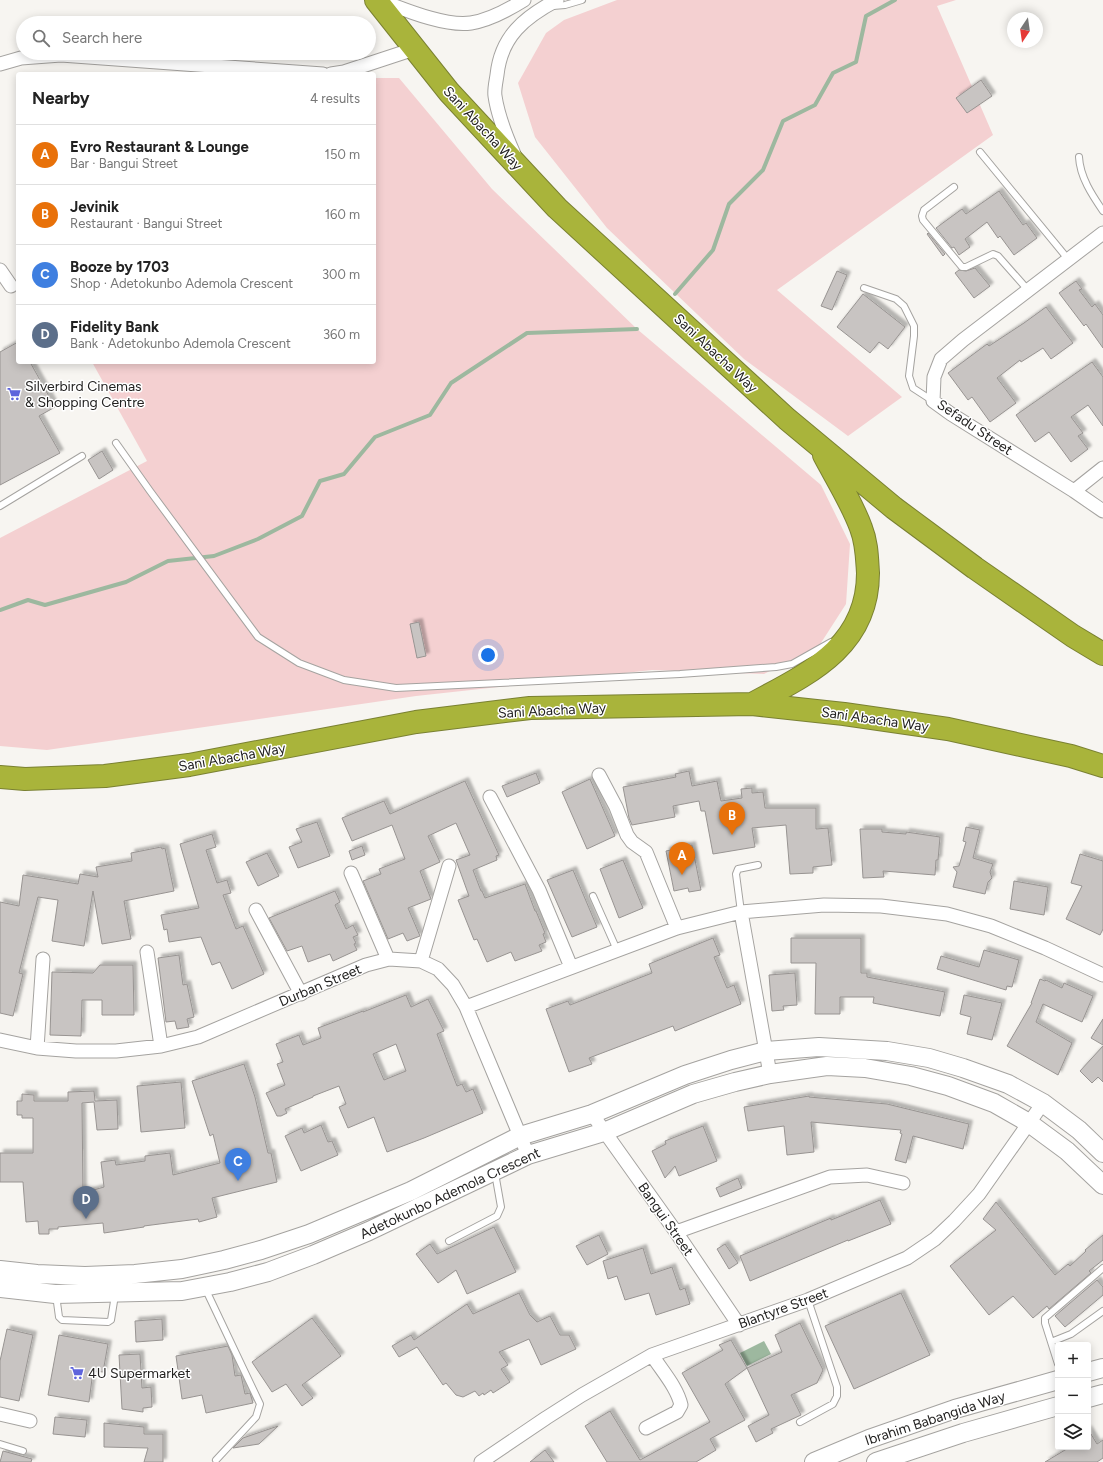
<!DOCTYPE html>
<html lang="en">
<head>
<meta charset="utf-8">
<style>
	body { margin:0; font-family:Figtree,sans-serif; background:#f2f2f2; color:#222 }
	.controls { position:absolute; right:12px; bottom:12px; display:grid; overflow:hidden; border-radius:4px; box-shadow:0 2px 10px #0003 }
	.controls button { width:36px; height:36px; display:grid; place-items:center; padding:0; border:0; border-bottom:1px solid #e0e0e0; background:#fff; color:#222; font:20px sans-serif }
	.compass { position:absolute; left:1007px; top:12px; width:36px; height:36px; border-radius:50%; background:#fff; box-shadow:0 2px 10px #0003; rotate:193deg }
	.you { position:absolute; left:488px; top:655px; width:14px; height:14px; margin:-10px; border:3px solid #fff; border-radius:50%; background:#1a73e8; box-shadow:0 0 0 6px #1a73e833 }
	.badge { display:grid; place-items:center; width:26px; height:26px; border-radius:50%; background:#5e64dc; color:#fff; font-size:13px; font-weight:700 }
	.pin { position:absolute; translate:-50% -33px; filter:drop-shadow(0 1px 2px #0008) }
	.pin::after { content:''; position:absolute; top:21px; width:14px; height:12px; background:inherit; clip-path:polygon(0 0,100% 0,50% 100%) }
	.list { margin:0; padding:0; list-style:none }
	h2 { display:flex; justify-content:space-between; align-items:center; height:52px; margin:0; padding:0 16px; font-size:17px }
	h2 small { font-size:13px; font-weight:400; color:#767676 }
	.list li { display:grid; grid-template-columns:26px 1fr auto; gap:12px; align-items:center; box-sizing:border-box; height:60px; padding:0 16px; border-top:1px solid #e0e0e0 }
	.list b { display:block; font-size:15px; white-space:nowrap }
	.list p { margin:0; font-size:13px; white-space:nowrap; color:#767676 }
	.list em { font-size:13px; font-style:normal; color:#767676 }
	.icon { flex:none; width:22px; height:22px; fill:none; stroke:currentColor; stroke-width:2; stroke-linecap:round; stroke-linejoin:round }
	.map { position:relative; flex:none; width:1103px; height:1462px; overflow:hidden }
	.search { position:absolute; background:#fff; box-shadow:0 2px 10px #0003; left:16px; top:16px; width:360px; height:44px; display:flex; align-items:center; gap:10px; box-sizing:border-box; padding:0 14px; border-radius:22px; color:#767676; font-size:15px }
	.panel { position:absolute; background:#fff; box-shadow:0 2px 10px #0003; left:16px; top:72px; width:360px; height:292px; border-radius:4px }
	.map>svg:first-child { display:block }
	.green { fill:#f4d0d1 }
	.water { fill:#9db89f }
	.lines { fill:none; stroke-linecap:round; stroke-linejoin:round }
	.stream { stroke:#9db89f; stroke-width:4 }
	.building { fill:#c8c4c2; stroke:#989492; fill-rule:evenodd; filter:url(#shadow) }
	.lane-casing { stroke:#a5a3a0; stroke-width:8 }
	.street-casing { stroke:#a5a3a0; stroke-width:15 }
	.secondary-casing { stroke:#a5a3a0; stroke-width:20 }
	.highway-casing { stroke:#7a8132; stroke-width:24 }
	.lane { stroke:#fff; stroke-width:6 }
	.street { stroke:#fff; stroke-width:13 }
	.secondary { stroke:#fff; stroke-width:18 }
	.highway { stroke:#a9b43b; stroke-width:22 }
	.labels { text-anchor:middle; stroke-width:3; stroke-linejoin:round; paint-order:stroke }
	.street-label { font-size:14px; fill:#232221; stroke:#fff }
	.poi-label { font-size:14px; fill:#232221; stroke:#fff; text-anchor:start }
</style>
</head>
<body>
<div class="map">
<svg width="1103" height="1462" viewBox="0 0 1103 1462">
	<defs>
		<filter id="shadow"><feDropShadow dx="3.5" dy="-3.5" stdDeviation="1" flood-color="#0004"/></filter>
	</defs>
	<rect width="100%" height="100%" fill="#f7f5f1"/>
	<!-- green -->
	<path class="green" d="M617 0H956L937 6 993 135 777 290 902 397 848 436 744 359 607 228 535 137 518 83 546 33 564 20Z
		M374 78H399L492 189 637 329 821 485 850 544 846 604 819 646 764 674 652 670 416 696 47 750 0 746V538L147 461 92 362H374Z"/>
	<!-- water -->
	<path class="water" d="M764 1341 771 1354 747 1366 740 1353Z"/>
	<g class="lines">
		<!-- stream -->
		<path class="stream" d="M675 294 713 250 729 204 763 170 783 121 815 105 833 73 856 62 866 16 895 0
			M0 610 28 600 45 605 126 582 168 561 214 556 258 539 302 516 320 481 344 474 375 437 430 415 451 383 527 333 637 329"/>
	</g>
	<!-- building -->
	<path class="building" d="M981 80 992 96 967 113 956 98Z
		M999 191 1023 225 1026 223 1037 238 1014 255 1000 236 998 238 987 222 965 239 970 247 959 255 954 247 952 248 936 228 962 209 966 214Z
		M928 233 945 254 943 256 927 234Z
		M975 268 990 286 974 298 955 273 959 270 966 271Z
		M837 271 847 275 832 310 821 306Z
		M1076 281 1082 289 1079 290 1092 307 1095 304 1103 315V348L1086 324 1084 326 1059 293Z
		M863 294 905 327 888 349 879 342 870 353 837 327Z
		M1046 307 1073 343 1051 359 1043 348 1021 362 1020 360 997 378 1016 403 990 422 972 397 968 400 948 373 987 344 989 346 1024 323Z
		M18 342V362H30L55 407 39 416 60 453 0 485V352Z
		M1092 362 1103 377V426L1088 405 1071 417 1083 433 1078 436 1088 449 1071 462 1049 432 1035 442 1016 415Z
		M102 451 113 470 99 479 88 460Z
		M419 622 426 656 417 658 410 624Z
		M689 771 692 786 717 781 721 801 742 798 741 789 752 788V793L763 792 765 808H816V829L828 828 832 865 813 867V873L790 874 786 825 752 828 755 847 713 854 705 811H701L699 801 673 806 675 817 632 825 629 818 623 787 676 777 675 774Z
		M536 773 540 783 507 797 502 786Z
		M590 779 615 836 587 849 562 792Z
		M465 781 499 855 496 856 497 860 473 870 481 891H482L485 898 525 884 535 911H536L545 933 543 934 546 942 539 945 542 951 515 961 511 952 487 962 477 939 474 940 458 900 469 896 456 860 470 855 456 823 428 836 440 862 420 871 431 899 408 908 420 936 407 941 403 933 388 939 363 881 381 874 379 869 405 859 392 825 352 841 342 818 384 801 390 814Z
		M317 822 330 856 298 868 289 847 302 842 296 829Z
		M966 827 980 830 973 858 993 864 990 872 992 878 988 882 985 894 953 887 957 872 953 867 959 866 966 842 963 841Z
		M860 829H882V832L906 834V832L940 837 938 860H936L935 875 883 871 884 877 863 878Z
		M212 834 216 847 206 850 217 883 227 880 231 893 223 895 236 929 243 926 264 974 232 989 220 962 212 965 201 937 169 942 167 929 164 930 161 915 199 908 180 844Z
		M692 845 701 890 689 892 688 888 674 891 666 851Z
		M362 846 365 855 352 860 349 851Z
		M161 847 162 849 165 848 174 891 124 901 131 939 102 944 93 891 84 946 52 941 58 900 38 897 19 973 23 974 13 1016 0 1013V902L19 906 23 875 78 884 80 874 98 877 96 867 132 861 131 853Z
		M267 853 279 876 258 886 246 862Z
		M1080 854 1103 861V929L1100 935 1066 919 1082 886 1071 883Z
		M623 860 643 908 619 918 600 869Z
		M573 870 597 927 572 937 547 880Z
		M1014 881 1048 887 1044 915 1010 909Z
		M335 891 340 902 335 905 346 929 353 925 358 935 353 937 356 943 354 944 357 950 333 961 330 954 308 962 302 946 287 951 269 918Z
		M713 938 720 955 714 957 727 988 734 985 741 1004 675 1031 673 1026 589 1058 592 1064 569 1072 546 1009 568 1001 570 1005 652 973 649 964Z
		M791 938H861V973H867V977L945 992 940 1016 873 1003 874 997H840V1014H815L816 963H791Z
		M984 950 1019 960 1012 987 1007 986 1006 990 937 969 941 956 979 967Z
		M179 955 183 985 187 984 194 1017 187 1019 189 1027 177 1029 175 1021 166 1022 158 958Z
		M100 965H133L134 1015H102V1000H82L81 1036 50 1035 52 972 93 973Z
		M795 973 797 1005 783 1006 784 1010 772 1011 769 975Z
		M1040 979 1045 981 1046 980 1062 988 1064 983 1093 996 1082 1022 1043 1004 1036 1022 1072 1043 1058 1075 1007 1046 1032 1003H1031Z
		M406 995 411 1007 428 999 444 1031 437 1034 457 1086 462 1084 466 1092 473 1089 483 1113 424 1138 387 1152 374 1117 348 1128 339 1107 346 1104 339 1086 313 1096V1097L285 1109 287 1113 281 1116H277L266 1093 285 1085 277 1064 283 1062 276 1044 299 1035 303 1045 321 1038 318 1028 363 1011V1012ZM396 1044 406 1071 384 1080 373 1054Z
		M964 995 1002 1003 992 1040 967 1034 971 1017 960 1014Z
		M1103 1019V1045L1091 1038Z
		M1103 1046V1082L1098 1077 1092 1083 1080 1071Z
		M244 1064 255 1097 268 1153H271L277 1182 212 1198 217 1217 199 1222 198 1219 144 1226V1227L104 1233 103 1223 58 1227V1229H49V1234H39L38 1221 26 1222 23 1182H0V1153H33V1118H22V1115H17V1101H22V1094L34 1095V1101H68V1092L94 1091 95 1101 117 1100 118 1129 97 1130 94 1102 82 1103 83 1193 104 1187 101 1162 115 1160 116 1165 145 1161V1156L170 1153 173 1175 220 1163 213 1134 210 1136 192 1081Z
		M181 1082 185 1128 141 1132 137 1086Z
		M809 1096V1097L887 1104 969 1124 963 1149 913 1136 906 1163 895 1160 902 1134 900 1133 901 1130 811 1122 814 1152 787 1155 784 1126 748 1131 744 1107Z
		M321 1125 328 1142 332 1141 338 1155 301 1171 285 1136 302 1128 304 1133Z
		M703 1126 717 1161 679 1176 675 1166 665 1178 652 1151 666 1144 665 1141Z
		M738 1178 742 1188 720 1197 716 1188Z
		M880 1200 891 1224 848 1241V1240L750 1281 740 1256 831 1218V1220Z
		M996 1202 1055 1275 1068 1264 1070 1266 1086 1251 1085 1250 1103 1235V1260L1089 1271 1091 1273 1049 1309 1047 1306 1033 1318 1013 1296 989 1315 950 1266 996 1230 983 1219Z
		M494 1227 516 1272 467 1294 456 1270 438 1283 416 1254 430 1244 437 1254Z
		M599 1235 608 1254 587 1265 576 1246Z
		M725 1244 738 1263 729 1269 717 1249Z
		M643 1248 651 1274 672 1267 680 1290 685 1288 690 1304 656 1315 649 1293 625 1300 617 1276 608 1279 603 1261Z
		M1097 1280 1103 1287V1295L1065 1327 1055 1316Z
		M519 1293 530 1315 537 1322 550 1316 560 1335H569L576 1349 541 1365 529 1339 499 1352 508 1365 501 1369 510 1382 493 1393 491 1390 484 1395 483 1393 479 1396 475 1391 463 1397 456 1395 446 1383 443 1385 417 1347 399 1357 392 1346 411 1335 414 1340 467 1304 473 1314Z
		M901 1293 930 1355 854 1389 825 1326Z
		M312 1318 341 1356 302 1385 313 1398 302 1406 286 1384 272 1392 252 1362Z
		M162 1319 163 1340 136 1342 135 1321Z
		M800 1323 823 1370 817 1383 791 1395 801 1415 771 1429 773 1433 756 1442 748 1426 769 1415 747 1368 782 1352 775 1335Z
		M7 1329 33 1335 19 1401 0 1397V1361Z
		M59 1335 108 1344 103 1372 93 1371 89 1402 48 1395Z
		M731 1340 747 1368 725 1384 745 1420 710 1439 716 1450 696 1462H607L585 1426 610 1411 640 1460 710 1422 682 1373 723 1350 719 1345Z
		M228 1346 232 1355 235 1376 241 1375 245 1394 250 1393 253 1403 206 1413 202 1395 182 1399 176 1356Z
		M140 1354 142 1388 151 1387 152 1407 143 1408V1412L122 1409 119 1355Z
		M55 1417 87 1420 85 1437 53 1434Z
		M104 1423 144 1427V1434H163V1462H144L148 1448 104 1447Z
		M278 1426 259 1444 233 1448 243 1438Z
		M1088 1429 1097 1444 1103 1440V1458L1097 1462H1045L1070 1447H1088Z
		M545 1450 554 1462H530Z
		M3 1451 32 1459 31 1462H0Z"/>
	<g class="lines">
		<!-- lane casing -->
		<g class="lane-casing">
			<path id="lane" d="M553 6 565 5 582 0
				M980 152 1068 259
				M1079 157C1080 177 1092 195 1103 211
				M954 187 924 210 922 216 923 220 962 267H966L993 254 998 256 1028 290
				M864 288 896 299 904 306 914 326V336L909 376 913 388 933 401
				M116 443 150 491 258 637 299 663 344 680 396 688 680 674 776 667 792 664 831 642
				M0 506 82 456
				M593 896 617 950
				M741 912 736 874 738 869 758 865
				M449 1241 497 1216 501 1207 495 1173
				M205 1288 260 1404 256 1417 216 1460
				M56 1295 59 1317 62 1320 108 1322 111 1320 115 1295
				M1051 1342 1071 1334 1103 1311
				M1058 1364 1045 1323V1318L1103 1268
				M800 1422 833 1404 837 1396V1387L808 1300
				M0 1444 23 1451"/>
		</g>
		<!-- street casing -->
		<g class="street-casing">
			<path id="street" d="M379 0C403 9 445 27 471 23 490 20 508 10 524 0
				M0 64 21 58 61 55 323 74
				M331 74 344 72 414 49
				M514 154C506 136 498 117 495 96 494 90 496 82 497 75 501 36 525 17 557 0
				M1103 233 963 340 941 359 934 377 933 401 951 414 1074 491 1103 511
				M0 270 11 286
				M1074 491 1103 468
				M599 775 616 807 627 835 632 842 646 852 677 928
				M490 797 539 890 571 967
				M351 873 388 959
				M256 910 301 994
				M741 912 770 1074
				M147 952 161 1046
				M421 961 449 866
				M466 1007 677 928 741 912 824 905 881 906 947 914 991 926 1045 948 1103 975
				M0 1040 37 1048 76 1051H116L161 1046 198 1037 366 965 389 959 421 961 438 969 453 985 466 1007 528 1155
				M37 1048 43 959
				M592 1114 676 1232 739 1325
				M676 1232 830 1177 867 1175 903 1183
				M0 1414 30 1421
				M646 1428 677 1412 681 1405C677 1387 662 1371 652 1355
				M481 1462 546 1418 582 1395 652 1355 808 1300 907 1258 935 1239 954 1221 979 1194 1043 1103"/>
		</g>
		<!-- secondary casing -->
		<g class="secondary-casing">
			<path id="secondary" d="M0 1270 37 1274 85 1276 135 1274 182 1269 224 1260 261 1250 309 1234 411 1191 520 1136 592 1114 685 1075 731 1060 766 1051 819 1047 887 1051 929 1058 963 1068 1008 1084 1043 1103 1079 1130 1103 1153
				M0 1288 55 1294 182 1291 230 1282 268 1272 313 1255 369 1231 528 1155 604 1132 693 1094 735 1082 770 1074 827 1066 865 1068 911 1076 948 1086 994 1103 1029 1123 1067 1151 1103 1185
				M1088 1372 1103 1368
				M1088 1398 1103 1394
				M814 1462 869 1439 955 1409 1058 1380
				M876 1462 963 1433 1058 1406"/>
		</g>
		<!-- highway casing -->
		<g class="highway-casing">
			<path id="highway" d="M376 0 449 92 557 208 787 419 894 508 975 568 1073 636 1103 654
				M752 704C808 674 868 647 868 573 867 558 867 543 861 528 852 503 836 478 824 455
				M0 777 25 779 105 776 189 765 416 722 530 708 752 704 844 714 948 729 1071 756 1103 766"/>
		</g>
		<!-- lane -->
		<use href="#lane" class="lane"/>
		<!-- street -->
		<use href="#street" class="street"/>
		<!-- secondary -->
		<use href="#secondary" class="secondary"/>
		<!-- highway -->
		<use href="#highway" class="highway"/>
	</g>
	<!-- icons -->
	<defs>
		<g id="supermarket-bare" transform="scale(1.08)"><path d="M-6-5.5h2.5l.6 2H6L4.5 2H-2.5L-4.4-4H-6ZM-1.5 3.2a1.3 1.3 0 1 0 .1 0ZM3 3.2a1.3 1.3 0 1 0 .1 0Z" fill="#5e64dc" stroke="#fff" stroke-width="2.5" paint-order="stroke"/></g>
	</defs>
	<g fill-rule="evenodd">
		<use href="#supermarket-bare" x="14" y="394"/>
		<use href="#supermarket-bare" x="77" y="1373"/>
	</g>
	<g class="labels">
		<!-- street labels -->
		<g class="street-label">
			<text transform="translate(483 128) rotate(47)" y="5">Sani Abacha Way</text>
			<text transform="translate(716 353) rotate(43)" y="5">Sani Abacha Way</text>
			<text transform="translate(975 427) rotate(34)" y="5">Sefadu Street</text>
			<text transform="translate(552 710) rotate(-3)" y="5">Sani Abacha Way</text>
			<text transform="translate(875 719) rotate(8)" y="5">Sani Abacha Way</text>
			<text transform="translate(232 757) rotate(-10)" y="5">Sani Abacha Way</text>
			<text transform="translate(320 985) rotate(-23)" y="5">Durban Street</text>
			<text transform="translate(450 1193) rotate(-25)" y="5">Adetokunbo Ademola Crescent</text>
			<text transform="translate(666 1219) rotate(55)" y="5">Bangui Street</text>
			<text transform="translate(783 1308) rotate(-20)" y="5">Blantyre Street</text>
			<text transform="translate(935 1418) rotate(-18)" y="5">Ibrahim Babangida Way</text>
		</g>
		<!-- poi labels -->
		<g class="poi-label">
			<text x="25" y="391">Silverbird Cinemas<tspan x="25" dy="16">&amp; Shopping Centre</tspan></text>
			<text x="88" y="1378">4U Supermarket</text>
		</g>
	</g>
</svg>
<div class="controls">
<button>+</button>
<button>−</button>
<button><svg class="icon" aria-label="layers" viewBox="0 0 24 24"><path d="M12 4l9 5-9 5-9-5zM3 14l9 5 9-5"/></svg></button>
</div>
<svg class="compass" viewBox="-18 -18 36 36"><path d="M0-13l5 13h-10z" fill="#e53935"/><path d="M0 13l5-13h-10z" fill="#767676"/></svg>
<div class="you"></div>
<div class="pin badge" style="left:682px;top:875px;background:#e8710a">A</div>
<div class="pin badge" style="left:732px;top:835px;background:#e8710a">B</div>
<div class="pin badge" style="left:238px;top:1181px;background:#3f7fe0">C</div>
<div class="pin badge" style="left:86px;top:1219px;background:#5c6f8a">D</div>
<div class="search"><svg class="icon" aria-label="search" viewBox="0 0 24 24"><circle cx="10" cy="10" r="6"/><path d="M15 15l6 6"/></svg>Search here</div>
<section class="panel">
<h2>Nearby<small>4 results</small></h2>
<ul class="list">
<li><span class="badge" style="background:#e8710a">A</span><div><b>Evro Restaurant &amp; Lounge</b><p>Bar · Bangui Street</p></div><em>150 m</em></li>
<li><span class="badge" style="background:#e8710a">B</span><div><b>Jevinik</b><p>Restaurant · Bangui Street</p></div><em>160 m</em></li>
<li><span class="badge" style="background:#3f7fe0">C</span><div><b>Booze by 1703</b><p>Shop · Adetokunbo Ademola Crescent</p></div><em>300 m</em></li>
<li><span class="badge" style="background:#5c6f8a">D</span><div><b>Fidelity Bank</b><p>Bank · Adetokunbo Ademola Crescent</p></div><em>360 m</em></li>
</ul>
</section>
</div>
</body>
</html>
